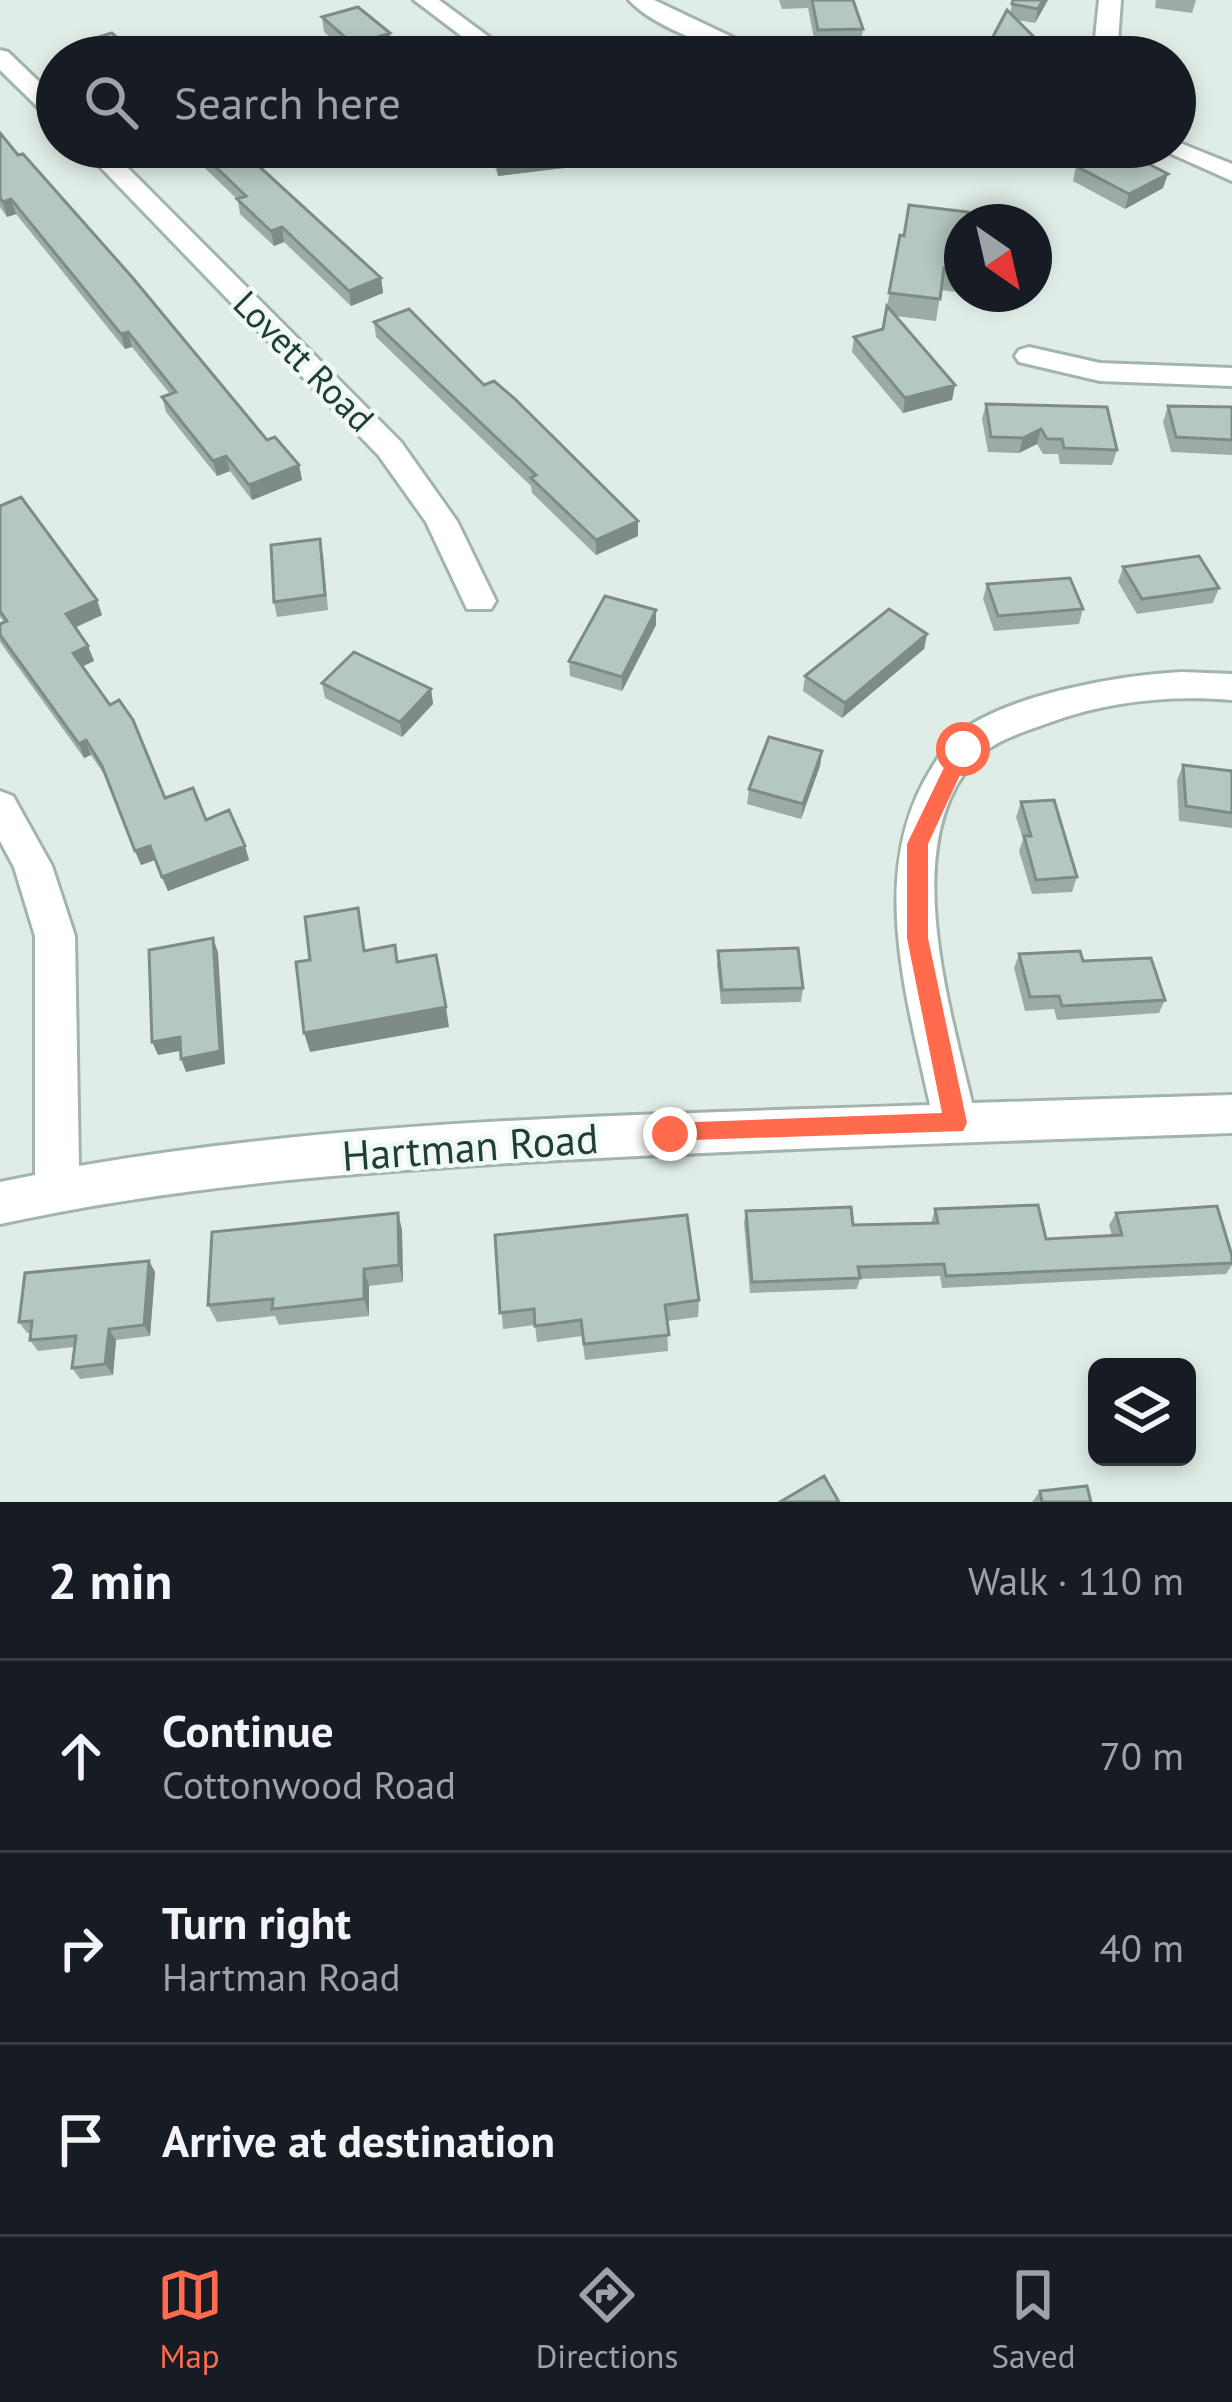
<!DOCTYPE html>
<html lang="en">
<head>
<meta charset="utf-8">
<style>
	body { margin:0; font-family:"PT Sans",sans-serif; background:#242831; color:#f1f3f6 }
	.controls { position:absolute; right:36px; bottom:36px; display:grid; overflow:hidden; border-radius:18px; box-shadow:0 6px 18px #0003 }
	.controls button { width:108px; height:108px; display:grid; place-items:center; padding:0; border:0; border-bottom:3px solid #363941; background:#171b24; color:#f1f3f6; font:60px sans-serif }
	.compass { position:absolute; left:944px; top:204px; width:108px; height:108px; border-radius:50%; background:#171b24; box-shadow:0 6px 18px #0003; rotate:146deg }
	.stop { position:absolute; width:36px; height:36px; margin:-27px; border:9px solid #ff6b4c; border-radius:50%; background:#fff }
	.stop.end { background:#ff6b4c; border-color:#fff; box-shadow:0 3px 12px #0008 }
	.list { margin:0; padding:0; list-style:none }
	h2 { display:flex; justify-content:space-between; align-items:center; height:156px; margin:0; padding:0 48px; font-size:51px }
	h2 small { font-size:39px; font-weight:400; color:#9ea1a6 }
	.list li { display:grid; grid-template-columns:78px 1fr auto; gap:36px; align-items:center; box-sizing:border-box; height:192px; padding:0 48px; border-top:3px solid #363941 }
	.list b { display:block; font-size:45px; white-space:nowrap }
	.list p { margin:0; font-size:39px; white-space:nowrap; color:#9ea1a6 }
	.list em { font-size:39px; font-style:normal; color:#9ea1a6 }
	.icon { flex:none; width:66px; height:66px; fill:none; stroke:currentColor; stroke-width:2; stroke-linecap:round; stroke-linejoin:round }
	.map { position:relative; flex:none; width:1232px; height:1502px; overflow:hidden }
	.search { position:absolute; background:#171b24; box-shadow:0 6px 18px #0003; left:36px; right:36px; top:36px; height:132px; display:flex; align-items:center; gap:30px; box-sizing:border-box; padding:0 42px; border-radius:66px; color:#9ea1a6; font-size:45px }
	.sheet { height:732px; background:#171b24 }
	nav { display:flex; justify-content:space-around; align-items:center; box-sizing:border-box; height:168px; border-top:3px solid #363941; background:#171b24; font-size:33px; color:#9ea1a6 }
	nav a { display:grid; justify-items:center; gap:6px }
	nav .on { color:#ff6b4c }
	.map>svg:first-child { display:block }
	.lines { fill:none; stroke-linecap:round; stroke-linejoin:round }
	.minor-casing { stroke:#a2b5ad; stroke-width:6 }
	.minor { fill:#fff; fill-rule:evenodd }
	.wall { fill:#9caca4 }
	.shaded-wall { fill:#7f8c86 }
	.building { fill:#b5c8bf; stroke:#7f8c86; stroke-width:3 }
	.route { fill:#ff6b4c }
	.labels { text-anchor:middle; stroke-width:9; stroke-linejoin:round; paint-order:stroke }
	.street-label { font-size:36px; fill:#1f3f34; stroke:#f1f9f4 }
	.near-street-label { font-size:42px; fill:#1f3f34; stroke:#f1f9f4 }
</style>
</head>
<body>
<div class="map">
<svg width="1232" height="1502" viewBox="0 0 1232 1502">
	<rect width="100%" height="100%" fill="#e0ede6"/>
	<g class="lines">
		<!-- minor casing -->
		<g class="minor-casing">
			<path id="minor" d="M414 0H439L516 57H489Z
				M629 0H654L774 57C734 57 656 30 629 0Z
				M1099 0H1121L1117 57H1093Z
				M0 50 8 52 57 99V119L48 117 0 70Z
				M1175 141 1232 164V181L1156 147H1175Z
				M81 147H107L401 442 457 521 496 601 491 609H467L426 522 379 456Z
				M1029 347 1100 363 1232 368V386L1100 381 1019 362 1015 356 1019 350Z
				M1182 672 1232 674V700C1171 695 1109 701 1051 722 1027 731 996 739 977 758 897 840 950 1007 972 1103L1232 1095V1133C1008 1141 784 1148 560 1160 371 1171 184 1184 0 1224V1182L35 1175V936L14 867 0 841V791L13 796 52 866 75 936 79 1166C358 1118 647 1115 930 1105 906 994 867 868 933 766 940 755 945 744 955 736 1003 695 1120 675 1182 672Z"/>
		</g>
		<!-- minor -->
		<use href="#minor" class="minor"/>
	</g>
	<!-- wall -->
	<path class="wall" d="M779 0H853L863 29 861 48H816L808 8 782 9Z
		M1013 0H1048L1035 23 1017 20 1047 57H985L987 48 1010 13Z
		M1156 0H1196L1192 13 1155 8Z
		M322 17 392 48 363 57H354L324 32Z
		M76 44 139 57H79Z
		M0 133 267 440 299 465 302 480 252 500 230 471 217 476 166 412 162 397 170 394 132 347 125 349 16 214 7 217 0 207Z
		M183 147H238L381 278 383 293 351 306 284 242 274 246 240 214 238 200Z
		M488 147H579L581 166 498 176Z
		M1076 166 1163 188 1125 209 1073 181Z
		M900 235 962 256 956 292 941 290 936 321 895 316 955 385 952 400 903 413 852 352 854 337 883 329Z
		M374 322 638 536 596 555 532 493 531 486 376 337Z
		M986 404 1117 450 1112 465 1060 464 1058 454H1043L1037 444 1019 453 988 452 982 419Z
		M1168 406 1232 407V455L1171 452 1163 422Z
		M0 506 97 600 102 615 75 628 88 646 94 661 83 666 165 798 206 820 245 846 249 860 168 891 155 860 141 865 108 780 91 755 84 758 0 642V624L4 622 0 617Z
		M323 554 328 610 277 617 274 602Z
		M1123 567 1219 588 1213 603 1137 614 1118 582Z
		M987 584 1083 609 1079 624 994 631 983 599Z
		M656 625 622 691 570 676 569 661Z
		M927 634 924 649 842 718 803 691 805 676Z
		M322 683 431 689 433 704 402 737 325 698Z
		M822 751 820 766 801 819 747 804 749 789Z
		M1183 765 1232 771V828L1179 821 1177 780Z
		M1021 802 1077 877 1072 892 1032 894 1019 851 1023 839 1016 817Z
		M718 951 803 988 801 1002 721 1004 717 965Z
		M1019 954 1083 961 1165 1000 1159 1013 1057 1020 1054 1009 1025 1011 1014 968Z
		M935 1209 1046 1239 1112 1236 1109 1225 1116 1213 1232 1256V1265L1226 1274 942 1288 940 1276 860 1279 857 1289 750 1293 744 1223 746 1211 853 1225 931 1223Z
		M398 1213 402 1230 403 1282 369 1286V1316L279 1325 275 1316 217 1322 208 1305Z
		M495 1235 699 1300 698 1317 667 1321 668 1351 585 1360 582 1336 537 1342 535 1325 503 1329Z
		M149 1261 155 1272 150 1336 116 1340 113 1375 80 1379 72 1368 74 1347 38 1351 30 1340 31 1333H27L19 1322Z
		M1040 1491 1091 1502H1032Z"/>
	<!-- shaded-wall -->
	<path class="shaded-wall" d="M1043 0H1048L1035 23 1038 9Z
		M390 33 392 48 363 57H356L354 45Z
		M581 151V166L498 176 497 162Z
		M1168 174 1163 188 1125 209 1129 194Z
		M11 199 16 214 7 217 3 202Z
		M282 227 284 242 274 246 271 231Z
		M381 278 383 293 351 306 349 291Z
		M128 332 132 347 125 349 121 334Z
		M955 385 952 400 903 413 905 398Z
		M1041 429 1037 444 1019 453 1023 438Z
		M226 456 230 471 217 476 213 461Z
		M299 465 302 480 252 500 249 485Z
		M638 521V536L596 555V540Z
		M97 600 102 615 71 629 66 614Z
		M656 610V625L622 691V677Z
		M927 634 924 649 842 718 845 703Z
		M88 646 94 661 79 668 73 653Z
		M431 689 433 704 402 737 400 722Z
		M86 740 91 755 84 758 79 744Z
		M822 751 820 766 801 819 803 804Z
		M150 846 155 860 141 865 135 851Z
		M245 846 249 860 168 891 162 877Z
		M213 938 218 952 225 1064 186 1072 181 1059Z
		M446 1007 449 1027 310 1052 304 1033Z
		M180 1037 185 1050 158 1055 152 1042Z
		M398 1213 402 1230 403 1282 399 1265Z
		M149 1261 155 1272 150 1336 144 1325Z
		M364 1269 369 1286V1316L364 1299Z
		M109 1329 116 1340 113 1375 105 1364Z"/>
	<!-- building -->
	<path class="building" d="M812 0H853L863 29 818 30Z
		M1013 0H1043L1038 9 1012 4Z
		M358 7 390 33 354 45 322 17Z
		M1007 10 1048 51 1047 57H990L987 48Z
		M112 33 139 57H89L76 44Z
		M0 133 18 155 23 154 132 277 267 440 275 437 299 465 249 485 226 456 213 461 162 397 176 392 128 332 121 334 11 199 3 202 0 198Z
		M195 147H238L381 278 349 291 282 227 271 231 237 199 246 196Z
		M492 147H579L581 151 497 162Z
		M1112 147H1116L1168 174 1129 194 1076 166Z
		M909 205 968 212 966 222H962L960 270 944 268 940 299 889 293 900 235 904 236Z
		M887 306 955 385 905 398 854 337 883 329Z
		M409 309 484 385 494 381 514 398 638 521 596 540 531 478 536 475 374 322Z
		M986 404 1107 407 1117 450 1064 448 1062 439H1047L1041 429 1023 438 991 437Z
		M1168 406 1232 407V440L1176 437Z
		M21 497 97 600 66 614 88 646 73 653 110 705 119 700 133 720 165 798 193 788 206 820 229 810 245 846 162 877 150 846 135 851 102 766 86 740 79 744 0 635V624L7 621 0 611V506Z
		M320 539 325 595 274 602 271 545Z
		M1199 556 1219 588 1142 599 1123 567Z
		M1070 578 1083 609 998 616 987 584Z
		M605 596 656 610 622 677 569 661Z
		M889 609 927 634 845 703 805 676Z
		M354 652 431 689 400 722 322 683Z
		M769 737 822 751 803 804 749 789Z
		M1183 765 1232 771V813L1186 806Z
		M1054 800 1077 877 1036 880 1024 836H1031L1021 802Z
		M358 908 364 951 395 945 397 962 436 955 446 1007 304 1033 296 962 310 960 305 917Z
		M213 938 220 1051 181 1059 180 1037 152 1042 149 950Z
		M798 948 803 988 722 990 718 951Z
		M1080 951 1083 961 1151 958 1165 1000 1062 1006 1059 996 1030 997 1019 954Z
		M1038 1205 1046 1239 1122 1235 1116 1213 1217 1206 1232 1256V1263L946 1276 944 1264 858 1267 860 1278 752 1282 746 1211 851 1207 853 1225 938 1223 935 1209Z
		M398 1213 399 1265 364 1269V1299L272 1309 273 1299 208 1305 212 1232Z
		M687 1215 699 1300 665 1305 669 1335 584 1344 581 1320 535 1326 534 1309 500 1313 495 1235Z
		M149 1261 144 1325 109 1329 105 1364 72 1368 76 1336 30 1340 32 1321 19 1322 25 1273Z
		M824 1476 839 1502H780Z
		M1087 1486 1091 1502H1042L1040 1491Z"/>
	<!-- route -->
	<path class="route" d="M963 742 972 749 928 844V938L967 1123 963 1131 662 1141V1126L670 1123 942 1113 907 938V844L953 749Z"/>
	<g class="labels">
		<!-- street labels -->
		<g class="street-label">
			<text transform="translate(304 361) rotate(45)" y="13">Lovett Road</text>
		</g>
		<!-- near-street labels -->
		<g class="near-street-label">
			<text transform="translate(470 1147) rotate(-4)" y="15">Hartman Road</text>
		</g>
	</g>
</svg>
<div class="controls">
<button><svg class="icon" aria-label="layers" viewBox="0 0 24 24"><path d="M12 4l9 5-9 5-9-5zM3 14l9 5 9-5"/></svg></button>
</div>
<svg class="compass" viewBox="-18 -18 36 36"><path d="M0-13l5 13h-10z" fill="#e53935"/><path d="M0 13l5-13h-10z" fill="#9ea1a6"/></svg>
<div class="stop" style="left:963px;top:749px"></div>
<div class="stop end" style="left:670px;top:1134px"></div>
<div class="search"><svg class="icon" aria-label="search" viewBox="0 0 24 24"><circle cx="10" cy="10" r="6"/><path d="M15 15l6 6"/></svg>Search here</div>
</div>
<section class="sheet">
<h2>2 min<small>Walk · 110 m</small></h2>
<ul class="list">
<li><svg class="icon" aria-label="ahead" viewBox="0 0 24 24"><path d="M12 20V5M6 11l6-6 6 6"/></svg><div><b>Continue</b><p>Cottonwood Road</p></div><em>70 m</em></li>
<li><svg class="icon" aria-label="right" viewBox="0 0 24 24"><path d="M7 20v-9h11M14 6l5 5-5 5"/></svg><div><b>Turn right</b><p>Hartman Road</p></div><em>40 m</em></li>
<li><svg class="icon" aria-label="arrive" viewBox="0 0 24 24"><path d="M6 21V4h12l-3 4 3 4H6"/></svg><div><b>Arrive at destination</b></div></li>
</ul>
</section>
<nav>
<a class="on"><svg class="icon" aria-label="map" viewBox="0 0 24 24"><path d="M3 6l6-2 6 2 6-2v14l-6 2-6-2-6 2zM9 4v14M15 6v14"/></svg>Map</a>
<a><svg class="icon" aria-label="directions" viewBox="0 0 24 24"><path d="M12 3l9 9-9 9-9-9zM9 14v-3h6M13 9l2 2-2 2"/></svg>Directions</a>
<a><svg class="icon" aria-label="saved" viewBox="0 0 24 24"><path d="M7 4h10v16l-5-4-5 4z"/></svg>Saved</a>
</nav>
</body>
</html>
